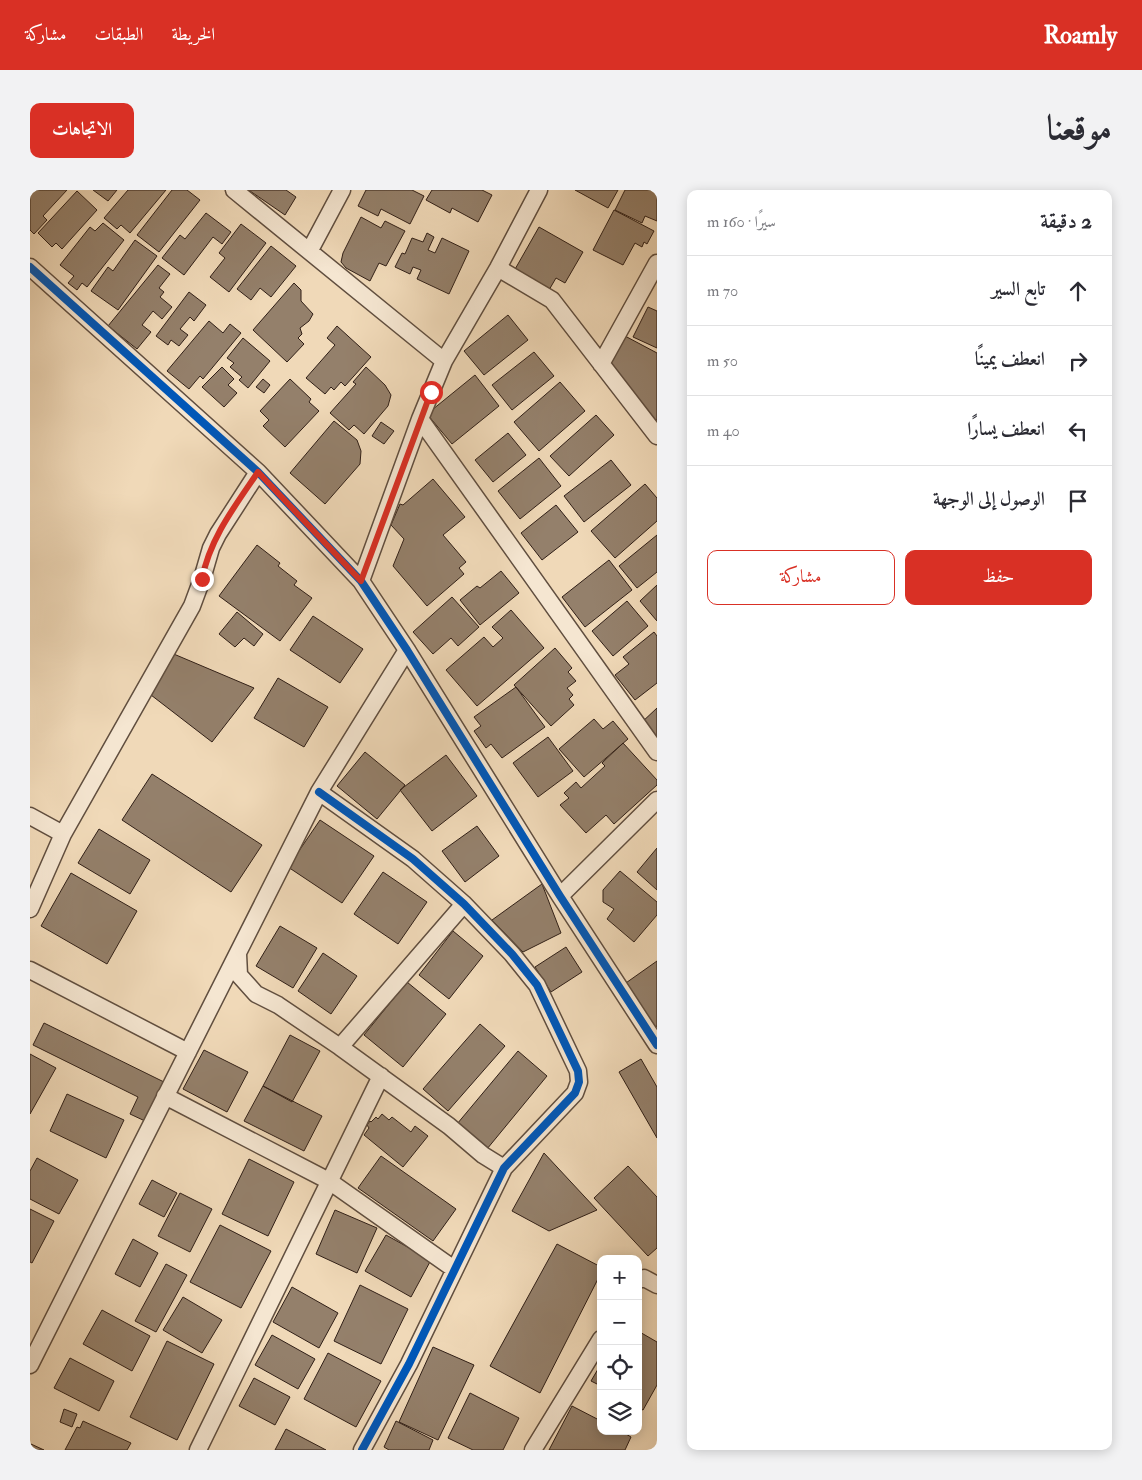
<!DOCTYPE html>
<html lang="ar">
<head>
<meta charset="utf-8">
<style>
	body { margin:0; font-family:"IM FELL Double Pica",Amiri,serif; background:#f2f2f3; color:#2b2b33; direction:rtl }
	.controls { position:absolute; right:15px; bottom:15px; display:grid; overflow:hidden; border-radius:10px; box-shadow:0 2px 12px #0003 }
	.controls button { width:45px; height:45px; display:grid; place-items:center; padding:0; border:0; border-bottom:1px solid #e1e1e2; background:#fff; color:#2b2b33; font:25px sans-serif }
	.stop { position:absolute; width:15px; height:15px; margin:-11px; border:4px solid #d93025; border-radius:50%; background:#fff }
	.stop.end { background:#d93025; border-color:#fff; box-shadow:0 1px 5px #0008 }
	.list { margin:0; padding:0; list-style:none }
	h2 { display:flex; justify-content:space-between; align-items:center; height:65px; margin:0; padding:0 20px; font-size:21px }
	h2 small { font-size:16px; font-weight:400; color:#7c7c81 }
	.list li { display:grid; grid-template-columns:32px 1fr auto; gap:15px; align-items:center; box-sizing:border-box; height:70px; padding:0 20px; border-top:1px solid #e1e1e2 }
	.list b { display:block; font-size:19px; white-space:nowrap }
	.list em { font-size:16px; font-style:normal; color:#7c7c81 }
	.actions { display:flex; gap:10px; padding:15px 20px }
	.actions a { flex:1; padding:11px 0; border:1px solid #d93025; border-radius:10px; text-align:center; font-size:18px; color:#d93025 }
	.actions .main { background:#d93025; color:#fff }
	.icon { flex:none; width:28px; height:28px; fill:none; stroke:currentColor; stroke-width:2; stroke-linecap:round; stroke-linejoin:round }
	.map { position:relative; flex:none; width:627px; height:1260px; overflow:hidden; direction:ltr; border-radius:10px }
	header { display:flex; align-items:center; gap:30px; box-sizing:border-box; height:70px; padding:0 25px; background:#d93025; color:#fff }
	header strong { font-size:24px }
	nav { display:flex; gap:28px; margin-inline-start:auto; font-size:18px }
	.intro { display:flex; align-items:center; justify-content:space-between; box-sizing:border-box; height:120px; padding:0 30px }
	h1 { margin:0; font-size:35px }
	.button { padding:12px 22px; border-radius:10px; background:#d93025; color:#fff; font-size:18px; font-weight:700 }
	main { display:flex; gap:30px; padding:0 30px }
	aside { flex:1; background:#fff; border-radius:10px; box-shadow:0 2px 12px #0003 }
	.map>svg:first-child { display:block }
	.building { fill:#94806b; stroke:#301f17 }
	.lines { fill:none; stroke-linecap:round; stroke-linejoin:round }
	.minor-casing { stroke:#604e3f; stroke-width:19 }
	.minor { stroke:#f5e6d1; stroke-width:16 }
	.cycleway-casing { stroke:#f5e6d1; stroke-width:11 }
	.cycleway { stroke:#0057b8; stroke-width:8 }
	.route { stroke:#d93025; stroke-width:6 }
</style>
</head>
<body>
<header>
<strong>Roamly</strong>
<nav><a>الخريطة</a><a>الطبقات</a><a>مشاركة</a></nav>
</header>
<div class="intro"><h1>موقعنا</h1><a class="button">الاتجاهات</a></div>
<main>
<aside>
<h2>2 دقيقة<small>سيرًا · 160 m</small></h2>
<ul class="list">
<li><svg class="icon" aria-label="ahead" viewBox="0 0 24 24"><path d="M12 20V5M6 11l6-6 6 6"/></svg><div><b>تابع السير</b></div><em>70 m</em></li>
<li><svg class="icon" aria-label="right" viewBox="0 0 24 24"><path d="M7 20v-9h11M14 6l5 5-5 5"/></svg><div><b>انعطف يمينًا</b></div><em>50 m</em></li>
<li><svg class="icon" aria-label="left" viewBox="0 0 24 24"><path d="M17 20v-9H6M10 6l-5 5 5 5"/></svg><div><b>انعطف يسارًا</b></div><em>40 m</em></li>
<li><svg class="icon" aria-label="arrive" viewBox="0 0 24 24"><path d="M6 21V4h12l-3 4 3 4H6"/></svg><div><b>الوصول إلى الوجهة</b></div></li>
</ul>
<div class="actions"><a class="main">حفظ</a><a>مشاركة</a></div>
</aside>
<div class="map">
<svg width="627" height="1260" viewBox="0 0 627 1260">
	<rect width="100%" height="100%" fill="#f0d9b8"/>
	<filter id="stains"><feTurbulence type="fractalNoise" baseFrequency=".004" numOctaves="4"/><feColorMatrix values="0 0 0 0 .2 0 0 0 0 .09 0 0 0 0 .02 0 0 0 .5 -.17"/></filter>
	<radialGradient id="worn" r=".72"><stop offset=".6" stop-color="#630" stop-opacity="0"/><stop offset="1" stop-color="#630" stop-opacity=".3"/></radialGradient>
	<!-- building -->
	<path class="building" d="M0 0H37L13 26 17 30 4 44 0 40Z
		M63 0H87L78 11Z
		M98 0H136L100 43 91 35 87 39 74 28Z
		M142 0H157L170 10 129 62 107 45Z
		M210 0H256L266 7 255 25 220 1 217 5Z
		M336 0H382L394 6 380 34 351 19 348 26 328 16Z
		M402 0H452L462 5 448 32 422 18 420 23 396 10Z
		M545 0H588L578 18Z
		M595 0H627V31L615 26 612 33 585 20Z
		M47 1 67 20 32 59 26 53 22 57 8 43Z
		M584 20 624 41 617 54 614 52 612 57 605 53 593 75 563 60Z
		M176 23 201 42 192 54 183 47 154 85 132 68 150 45 155 49Z
		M331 27 351 38 355 31 375 41 356 76 349 73 340 91 316 78 311 72 313 63Z
		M73 33 94 50 57 97 52 93 47 100 38 93 44 86 30 75 60 37 65 41Z
		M211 34 236 53 199 102 180 87 195 68 189 63Z
		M509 37 553 62 535 93 526 88 519 100 484 81Z
		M397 43 404 47 398 60 405 63 412 48 439 61 419 104 387 89 391 80 383 77 380 84 365 77 372 63 375 64 382 48 393 52Z
		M105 50 127 66 88 120 61 101 78 77 83 81Z
		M241 56 266 76 241 107 230 98 221 110 207 99Z
		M128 75 140 84 129 98 134 102 130 107 142 117 132 129 123 121 112 135 121 142 107 159 78 136Z
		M264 93 271 100V111L283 124 279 131 270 138 272 144 268 148 274 154 257 172 223 140Z
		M159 102 176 115 164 131 160 127 150 139 158 145 149 156 141 150 138 155 126 146Z
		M618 117 627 121V158L603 147Z
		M478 125 498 150 454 185 434 161Z
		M179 131 193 143 200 134 211 143 173 189 170 186 159 199 137 181Z
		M307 136 341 167 315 196 311 192 304 200 301 197 295 204 276 188 305 155 297 148Z
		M595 146 627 163V229L622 238 578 179Z
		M213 148 240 171 218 198 209 190 212 187 200 177 204 173 197 168Z
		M504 162 524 186 482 220 462 195Z
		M192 177 204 189 198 195 207 203 194 217 172 197Z
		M336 177 355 195 361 205 358 216 334 244 324 235 319 240 300 223 326 194 323 192Z
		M445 185 469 216 422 254 397 224Z
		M233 189 240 195 234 203 226 197Z
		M260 189 281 209 279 212 289 221 255 257 233 236 239 230 230 221Z
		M530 192 555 221 509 261 484 232Z
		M566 225 584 245 539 286 520 266Z
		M304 231 327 250 331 261 330 274 295 314 260 283Z
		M351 232 364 241 354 254 342 246Z
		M478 243 496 265 463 292 445 270Z
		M509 268 531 296 490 329 468 301Z
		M581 270 601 295 554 332 534 306Z
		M403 289 435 327 413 345 436 372 429 378 434 384 397 416 363 376 374 349 361 335 370 314 373 315Z
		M615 294 627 308V331L585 368 561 341Z
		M526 315 548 342 512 370 491 343Z
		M627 345V382L607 398 589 376Z
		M227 355 250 373 248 376 267 391 264 395 282 408 250 451 189 406Z
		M579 370 602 400 555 437 532 407Z
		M471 381 489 403 450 435 430 410 447 396 450 398Z
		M627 395V431L610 411Z
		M422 407 449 437 428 456 421 448 403 464 383 442Z
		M597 411 618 436 583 466 562 441Z
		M481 420 514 458 447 516 416 480 454 447 463 457 473 448 462 437Z
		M207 422 233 444 224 456 214 448 205 457 189 444Z
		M283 426 333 459 310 493 260 460Z
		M624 442 627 446V493L605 510 585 485 599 474 593 467Z
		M525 458 542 478 538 482 546 491 537 498 543 505 539 509 544 515 521 536 484 495Z
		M139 462 224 498 182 552 121 505Z
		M248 488 298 517 274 557 224 528Z
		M486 497 515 537 472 568 461 554 456 558 444 541 451 536 444 527Z
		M627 518V551L611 533Z
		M564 529 573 539 583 531 598 549 554 587 529 559Z
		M518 547 543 581 508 607 483 573Z
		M593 553 627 590V595L584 634 576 625 556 643 530 615 539 608 534 603 546 592 551 598 575 576 572 573Z
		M335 562 375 595 347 629 307 596Z
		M416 565 447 606 402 641 370 600Z
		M122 584 232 655 201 702 92 630Z
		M290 630 344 666 312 713 258 677Z
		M447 636 469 666 435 692 412 661Z
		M69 639 120 670 100 704 48 673Z
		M627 658V700L607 682Z
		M590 681 627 712V725L604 752 577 729 584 719 573 712V700Z
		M353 682 397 712 368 754 324 724Z
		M41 683 107 721 77 774 11 736Z
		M512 694 531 743 493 762 462 730Z
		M250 736 287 758 263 798 226 776Z
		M423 741 453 766 419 809 389 785Z
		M536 757 552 782 521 802 505 777Z
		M293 763 327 786 301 824 268 801Z
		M627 771V836L624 838 593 795Z
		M377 792 416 824 373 877 334 845Z
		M14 833 134 892 115 931 100 924 108 907 3 855Z
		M450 834 475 856 418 921 393 899Z
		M260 845 290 861 262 912 233 896Z
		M174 860 218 882 197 922 153 899Z
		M488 861 517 886 457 959 427 934Z
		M0 864 26 878 0 924Z
		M611 869 627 897V948L589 882Z
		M233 896 292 926 274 961 214 931Z
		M37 904 94 930 76 968 20 941Z
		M352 924 359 930 362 927 381 942 385 936 398 946 373 977 334 945 339 938 337 935 340 931 341 932 346 927 348 929Z
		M514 963 567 1020 519 1041 482 1021Z
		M351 966 426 1019 403 1051 328 998Z
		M7 968 48 990 29 1024 0 1009V981Z
		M219 969 264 992 238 1046 192 1024Z
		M598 976 627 1007V1058L618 1066 564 1008Z
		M122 990 147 1003 134 1027 109 1014Z
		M150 1003 182 1019 160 1062 128 1046Z
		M0 1019 24 1031 2 1073 0 1072Z
		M305 1020 347 1038 327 1083 286 1064Z
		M190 1035 241 1061 211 1118 160 1092Z
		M356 1045 401 1070 381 1107 335 1081Z
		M103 1049 128 1063 110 1097 85 1084Z
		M527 1054 571 1077V1083L510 1203 460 1176Z
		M136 1074 157 1085 126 1142 105 1131Z
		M330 1095 378 1119 351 1174 304 1151Z
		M262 1097 308 1123 289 1158 243 1132Z
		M153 1107 192 1130 172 1163 133 1140Z
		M72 1120 120 1146 102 1181 53 1154Z
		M608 1141 627 1152V1195L613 1220 608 1218Z
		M242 1145 285 1169 268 1199 225 1175Z
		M137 1151 184 1174 147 1250 100 1227Z
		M403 1157 444 1175 408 1250 369 1232Z
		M298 1163 351 1191 326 1237 274 1209Z
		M40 1168 84 1191 69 1221 24 1198Z
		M571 1174V1196L561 1191Z
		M224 1188 260 1207 245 1235 209 1216Z
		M440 1203 489 1228 473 1260H443L418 1248Z
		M542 1216 571 1231V1241H591L601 1247 595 1260H519Z
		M34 1219 47 1224 42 1237 30 1232Z
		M53 1231 101 1253 97 1260H35L47 1237 50 1238Z
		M366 1231 403 1250 399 1260H359L354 1257Z
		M256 1239 296 1260H245Z
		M1 1254 14 1260H0Z"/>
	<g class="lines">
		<!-- minor casing -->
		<g class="minor-casing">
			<path id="minor" d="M204 0 414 171
				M280 60 312 0
				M0 77 228 282 331 391 377 460 530 706 627 855
				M468 78 522 110 627 246
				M571 174 627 73
				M390 229 627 562
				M331 391 390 229 414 171 468 78 509 0
				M289 602 383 669 434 714 482 764 507 795 548 881 549 892 545 903 474 978 379 1174 332 1260
				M0 626 33 644
				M530 706 627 610
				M0 719 33 644 162 416 172 389 181 358 188 344 228 282
				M208 764 209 785 226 804 248 815 310 857 419 936 453 965 474 978
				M0 780 158 862
				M310 857 434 714
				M135 906 299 991 424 1079
				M608 1090 614 1088 627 1095
				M0 1175 289 602 377 460
				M168 1260 351 886
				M503 1260 571 1149"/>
		</g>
		<!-- minor -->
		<use href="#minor" class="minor"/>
		<!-- cycleway casing -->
		<g class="cycleway-casing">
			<path id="cycleway" d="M0 77 228 282 331 391 377 460 530 706 627 855
				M289 602 383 669 434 714 482 764 507 795 548 881 549 892 545 903 474 978 379 1174 332 1260"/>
		</g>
		<!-- cycleway -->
		<use href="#cycleway" class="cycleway"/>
	</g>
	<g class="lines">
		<!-- route -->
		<path class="route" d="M172 389C180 348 205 316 228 282L331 391 401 202"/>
	</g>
	<rect width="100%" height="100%" filter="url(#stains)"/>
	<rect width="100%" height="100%" fill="url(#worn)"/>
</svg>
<div class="controls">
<button>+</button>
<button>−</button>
<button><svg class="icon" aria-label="locate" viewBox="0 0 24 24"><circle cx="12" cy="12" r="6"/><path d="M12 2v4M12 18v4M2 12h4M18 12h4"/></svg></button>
<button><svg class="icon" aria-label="layers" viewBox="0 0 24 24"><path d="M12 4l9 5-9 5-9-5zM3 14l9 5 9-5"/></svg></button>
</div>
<div class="stop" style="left:401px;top:202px"></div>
<div class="stop end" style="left:172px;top:389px"></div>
</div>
</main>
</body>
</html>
